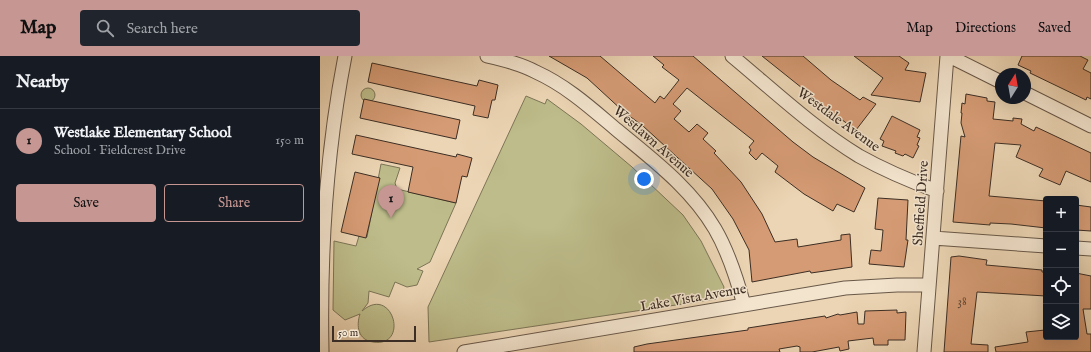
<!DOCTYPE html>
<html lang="en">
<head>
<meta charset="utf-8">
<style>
	body { margin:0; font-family:"IM FELL English",serif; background:#20242c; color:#f1f3f6 }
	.controls { position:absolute; right:12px; bottom:12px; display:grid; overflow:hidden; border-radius:4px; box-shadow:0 4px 16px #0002 }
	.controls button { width:36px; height:36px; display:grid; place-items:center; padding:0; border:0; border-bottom:1px solid #363941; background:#171b24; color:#f1f3f6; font:20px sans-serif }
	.compass { position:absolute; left:675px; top:12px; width:36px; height:36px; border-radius:50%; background:#171b24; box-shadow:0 4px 16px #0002; rotate:11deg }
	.scale { position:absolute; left:12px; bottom:10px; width:84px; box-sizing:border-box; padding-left:4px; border:2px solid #3c2e24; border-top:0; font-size:11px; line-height:14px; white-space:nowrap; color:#3c2e24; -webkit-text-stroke:3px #f3e4ce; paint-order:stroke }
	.you { position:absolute; left:324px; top:123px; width:14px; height:14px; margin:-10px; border:3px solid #fff; border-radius:50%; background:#1a73e8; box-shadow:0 0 0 6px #1a73e833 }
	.badge { display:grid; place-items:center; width:26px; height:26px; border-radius:50%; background:#c59692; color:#111; font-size:13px; font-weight:700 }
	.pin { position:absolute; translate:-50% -33px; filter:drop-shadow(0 1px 2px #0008) }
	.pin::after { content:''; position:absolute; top:21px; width:14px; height:12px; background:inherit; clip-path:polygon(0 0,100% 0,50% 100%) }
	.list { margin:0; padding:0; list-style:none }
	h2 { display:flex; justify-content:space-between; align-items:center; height:52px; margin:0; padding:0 16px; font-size:17px }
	h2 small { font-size:13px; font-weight:400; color:#9ea1a6 }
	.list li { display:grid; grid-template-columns:26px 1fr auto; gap:12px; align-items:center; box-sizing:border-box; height:64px; padding:0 16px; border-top:1px solid #363941 }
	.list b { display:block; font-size:15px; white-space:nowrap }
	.list p { margin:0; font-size:13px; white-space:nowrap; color:#9ea1a6 }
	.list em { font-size:13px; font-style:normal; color:#9ea1a6 }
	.actions { display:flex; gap:8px; padding:12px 16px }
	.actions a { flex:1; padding:9px 0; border:1px solid #c59692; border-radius:4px; text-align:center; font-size:14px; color:#c59692 }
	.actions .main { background:#c59692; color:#111 }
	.icon { flex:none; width:22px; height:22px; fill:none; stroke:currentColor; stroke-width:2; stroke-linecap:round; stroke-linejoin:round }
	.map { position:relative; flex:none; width:771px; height:296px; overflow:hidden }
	header { display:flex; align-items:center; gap:24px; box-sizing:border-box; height:56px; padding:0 20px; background:#c59692; color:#111 }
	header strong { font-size:19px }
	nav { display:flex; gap:22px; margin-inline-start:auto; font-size:14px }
	.search { width:280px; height:36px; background:#20242c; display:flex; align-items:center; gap:10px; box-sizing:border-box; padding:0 14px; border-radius:4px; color:#9ea1a6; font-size:15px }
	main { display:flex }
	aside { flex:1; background:#171b24 }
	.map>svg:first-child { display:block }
	.green { fill:#bdbc8a; stroke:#7c7557 }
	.building { fill:#d59b74; stroke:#3c2e24 }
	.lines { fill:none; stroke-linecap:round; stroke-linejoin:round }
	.street-casing { stroke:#685848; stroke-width:15 }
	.street { stroke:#f3e4ce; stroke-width:13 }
	.labels { text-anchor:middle; stroke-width:3; stroke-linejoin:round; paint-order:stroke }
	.number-label { font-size:12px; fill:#624938 }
	.street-label { font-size:14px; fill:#3c2e24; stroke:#f3e4ce }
</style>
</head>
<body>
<header>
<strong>Map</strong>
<div class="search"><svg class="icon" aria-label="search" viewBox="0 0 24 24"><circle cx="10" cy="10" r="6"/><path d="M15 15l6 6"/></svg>Search here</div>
<nav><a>Map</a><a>Directions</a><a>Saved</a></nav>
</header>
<main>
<aside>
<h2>Nearby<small></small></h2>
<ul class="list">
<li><span class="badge">1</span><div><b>Westlake Elementary School</b><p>School · Fieldcrest Drive</p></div><em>150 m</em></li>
</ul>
<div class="actions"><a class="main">Save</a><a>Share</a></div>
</aside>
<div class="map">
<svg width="771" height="296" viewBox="0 0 771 296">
	<rect width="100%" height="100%" fill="#ecd5b4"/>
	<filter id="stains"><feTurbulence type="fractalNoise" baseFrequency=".005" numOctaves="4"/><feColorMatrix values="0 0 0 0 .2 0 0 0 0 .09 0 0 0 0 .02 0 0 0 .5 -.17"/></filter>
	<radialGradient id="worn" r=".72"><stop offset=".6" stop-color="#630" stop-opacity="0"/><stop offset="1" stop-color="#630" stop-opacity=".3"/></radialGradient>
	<!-- green -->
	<path class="green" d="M41 39a7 7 0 1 1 14 0a7 7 0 1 1-14 0Z
		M206 40 225 48 227 43 261 68 312 111 363 159 381 185 404 231 403 235 396 243 109 286 108 251Z
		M61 108 80 112 75 127 77 133 136 147 110 206 97 213 103 215 97 229 87 231 75 226 69 241 49 235 48 247 42 255C73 228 90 292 53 286 38 284 36 270 40 258L25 264 13 254 14 185 36 190 39 180 47 181Z"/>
	<!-- building -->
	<path class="building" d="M229 0H280L335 47 340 40 344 43 359 24 342 11 344 9 333 0H373L473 86 493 101 545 132 534 156 517 148 513 155 484 138 455 116 458 110 442 97 436 104 429 97 431 94 429 91 434 85 367 32 353 48 361 55 354 63 369 76 377 68 388 77 383 83 396 95 394 97 421 126 442 158 455 186 477 183 478 191 521 184V179L530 178 532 211 491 217 490 215 432 226 429 194 413 163 392 133 323 70 304 56 267 22Z
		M442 0H483L511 24 540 44 543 41 556 48 536 74 485 37 487 36Z
		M534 0H579L589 7 585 14 606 17 600 46 551 39 563 22Z
		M702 0H760L768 4 763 13 771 17V43L767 41 766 44 710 17 711 15 698 9Z
		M52 7 157 30 159 24 178 29 175 44H172L168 62 153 59 155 50 48 26Z
		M646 38 667 42V45L675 46 673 63 693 65V62L702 63 701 68 714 75 716 71 771 97V126L746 115 740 129 719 120 723 113 696 101 701 89 675 87 669 140 726 145V172L691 168 670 167V169L633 166 641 80 645 81 641 67 642 57H641L642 47 645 48Z
		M44 43 140 64 136 83 40 62Z
		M572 60 600 74 597 81 600 82 597 89 599 90 593 102 585 98 583 100 575 97 576 95 562 90 564 85 560 83Z
		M36 79 136 101 137 98 152 102 147 121 142 120 136 147 88 136 93 111 32 98Z
		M35 116 60 122 46 182 21 176Z
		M558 142 588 144 586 184H588L584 211 549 208 551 194 561 195 563 174 555 173Z
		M756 149 771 151V175L756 174Z
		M639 200 667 204 666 209 722 214V216H726V240L657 236 651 288 668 289V296H624L631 201Z
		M756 217 771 220V253H763L767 278H771V296H676L675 291 708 286 706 276 725 274 726 281H756Z
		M577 254V257L586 256 585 284H568V289H554L553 282 528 285 529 293 520 295 519 291 492 296H480V291L477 290 459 293 460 296H314V291L327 288 428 274V272L505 260 506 262 518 258 520 259 537 256 538 268H544L545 255Z"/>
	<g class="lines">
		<!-- street casing -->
		<g class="street-casing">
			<path id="street" d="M167 0C184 4 201 8 216 16 247 30 272 53 297 74 333 104 371 132 395 173 409 197 417 223 424 249
				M412 0C453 34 493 72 539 100 564 114 590 125 617 135
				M629 0 681 26
				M705 37 771 70
				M613 182 726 190
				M756 192 771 193
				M2 296C0 197 6 97 25 0
				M144 296 525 232 577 229H609
				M604 296 627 0"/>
		</g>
		<!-- street -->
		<use href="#street" class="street"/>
	</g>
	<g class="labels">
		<!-- number labels -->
		<g class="number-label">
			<text x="642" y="249">38</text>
		</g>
		<!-- street labels -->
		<g class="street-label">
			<text transform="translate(519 63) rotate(36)" y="5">Westdale Avenue</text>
			<text transform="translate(334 85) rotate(41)" y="5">Westlawn Avenue</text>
			<text transform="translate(600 147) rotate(-86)" y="5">Sheffield Drive</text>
			<text transform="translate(373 241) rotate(-10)" y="5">Lake Vista Avenue</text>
		</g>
	</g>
	<rect width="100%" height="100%" filter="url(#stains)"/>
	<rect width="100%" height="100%" fill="url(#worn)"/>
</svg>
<div class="controls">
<button>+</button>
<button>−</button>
<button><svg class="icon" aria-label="locate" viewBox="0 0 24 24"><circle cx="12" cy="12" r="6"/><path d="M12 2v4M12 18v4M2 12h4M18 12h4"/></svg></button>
<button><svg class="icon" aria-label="layers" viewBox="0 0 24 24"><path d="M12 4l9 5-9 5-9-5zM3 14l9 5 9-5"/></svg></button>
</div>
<svg class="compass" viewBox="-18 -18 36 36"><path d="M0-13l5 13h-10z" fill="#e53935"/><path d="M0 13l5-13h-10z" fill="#9ea1a6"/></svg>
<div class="scale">50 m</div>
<div class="you"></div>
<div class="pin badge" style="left:71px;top:162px">1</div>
</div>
</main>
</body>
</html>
